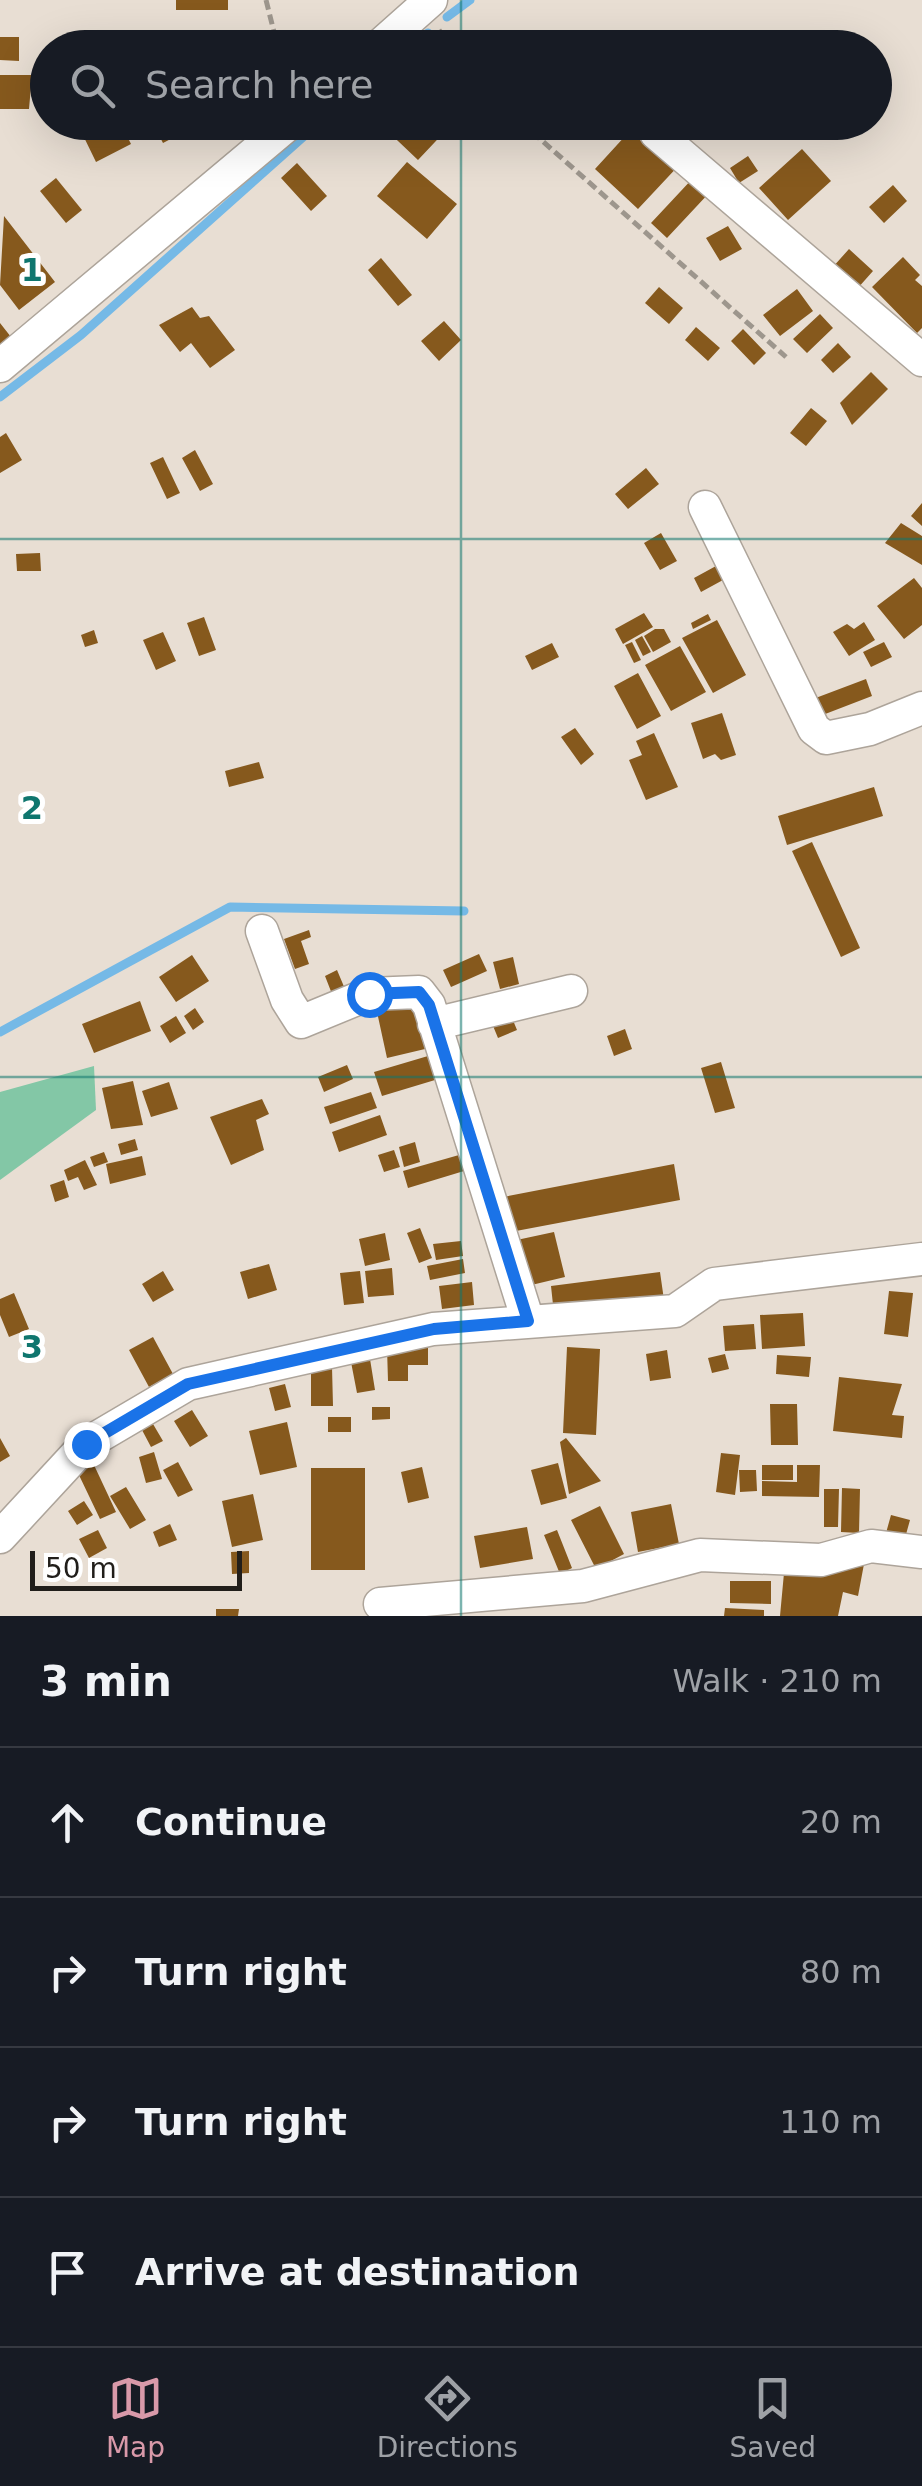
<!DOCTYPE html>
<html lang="en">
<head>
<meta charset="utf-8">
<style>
	body { margin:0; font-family:"DejaVu Sans",sans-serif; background:#20242c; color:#f1f3f6 }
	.scale { position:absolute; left:30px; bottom:25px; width:212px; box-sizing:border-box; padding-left:10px; border:5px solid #211e1a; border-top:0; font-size:28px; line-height:35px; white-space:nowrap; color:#211e1a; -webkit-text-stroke:8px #fff; paint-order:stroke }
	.stop { position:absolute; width:30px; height:30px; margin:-22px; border:8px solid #1a73e8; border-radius:50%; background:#fff }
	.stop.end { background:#1a73e8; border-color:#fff; box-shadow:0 2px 10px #0008 }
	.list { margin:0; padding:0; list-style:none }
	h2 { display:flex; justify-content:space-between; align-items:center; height:130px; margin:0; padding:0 40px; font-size:42px }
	h2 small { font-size:32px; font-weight:400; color:#9ea1a6 }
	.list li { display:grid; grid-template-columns:65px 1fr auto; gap:30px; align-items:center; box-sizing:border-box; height:150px; padding:0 40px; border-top:2px solid #363941 }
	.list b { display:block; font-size:38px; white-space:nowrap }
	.list em { font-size:32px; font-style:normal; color:#9ea1a6 }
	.icon { flex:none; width:55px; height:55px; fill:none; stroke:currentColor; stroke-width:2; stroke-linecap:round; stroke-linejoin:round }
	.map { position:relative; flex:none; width:922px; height:1616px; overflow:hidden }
	.search { position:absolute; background:#171b24; box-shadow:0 10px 40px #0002; left:30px; right:30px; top:30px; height:110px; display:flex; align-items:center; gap:25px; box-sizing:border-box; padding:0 35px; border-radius:55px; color:#9ea1a6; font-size:38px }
	.sheet { height:730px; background:#171b24 }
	nav { display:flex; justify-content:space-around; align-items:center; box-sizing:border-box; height:140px; border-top:2px solid #363941; background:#171b24; font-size:28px; color:#9ea1a6 }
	nav a { display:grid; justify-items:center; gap:5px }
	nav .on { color:#d999a9 }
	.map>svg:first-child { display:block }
	.green { fill:#83c7a6 }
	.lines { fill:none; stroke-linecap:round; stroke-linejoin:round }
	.stream { stroke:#75b9e6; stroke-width:9 }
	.building { fill:#86591d }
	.minor-casing { stroke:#ada49a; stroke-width:35 }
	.path { stroke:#9d968d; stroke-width:5; stroke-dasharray:10 5; stroke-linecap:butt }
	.minor { stroke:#fff; stroke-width:32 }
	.route { stroke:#1a73e8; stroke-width:12 }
	.grid { fill:none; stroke:#0f766e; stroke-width:2.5; stroke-opacity:0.55 }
	.grid-label { font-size:32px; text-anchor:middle; font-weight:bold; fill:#0f766e; stroke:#fff; stroke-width:10; stroke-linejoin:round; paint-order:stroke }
</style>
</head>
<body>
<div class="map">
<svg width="922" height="1616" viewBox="0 0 922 1616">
	<rect width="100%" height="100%" fill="#e8ded3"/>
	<!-- green -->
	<path class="green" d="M94 1066 96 1110 0 1180V1092Z"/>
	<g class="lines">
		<!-- stream -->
		<path class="stream" d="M447 17 470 0
			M410 48 428 33
			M0 397 81 335 320 122
			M0 1032 230 907 464 911"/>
	</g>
	<!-- building -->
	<path class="building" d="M176 0H228V10H176Z
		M0 37H19V61L0 60Z
		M0 75H32L29 109H0Z
		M89 122H120L131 144 96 162 79 127Z
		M152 122H182L186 131 163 143Z
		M378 122H448L451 125 418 160Z
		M638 122 682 162 638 209 595 169Z
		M802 149 831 181 788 220 759 188Z
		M748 156 758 171 739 183 730 168Z
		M407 162 457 204 427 239 377 196Z
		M297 163 327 196 311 211 281 178Z
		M694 177 710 192 667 238 651 223Z
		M56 178 82 210 66 223 40 191Z
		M893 185 907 201 884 223 869 207Z
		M4 216 55 282 19 310 0 285Z
		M728 226 742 249 720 261 706 238Z
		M849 249 873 271 857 289 832 268Z
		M903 257 920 275 915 280 922 286V328L917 333 872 287Z
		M381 258 412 295 398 306 368 270Z
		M659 287 683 308 669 324 645 303Z
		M797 289 813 311 780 336 763 315Z
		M192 307 200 318 209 316 235 350 210 368 191 343 180 352 159 325Z
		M820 314 833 328 807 353 793 339Z
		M444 321 461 340 439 361 421 341Z
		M0 323 11 337 0 346Z
		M696 327 720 348 708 361 685 340Z
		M743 329 766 353 754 365 731 341Z
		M838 343 851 357 833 373 821 360Z
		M871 372 888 389 852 425 840 403Z
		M811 408 827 421 806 446 790 433Z
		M6 433 22 460 0 473V437Z
		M195 450 213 484 200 491 182 458Z
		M163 457 180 493 167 499 150 463Z
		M646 468 659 484 628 509 615 494Z
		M922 503V526L911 516Z
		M901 523 922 536V565L885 543Z
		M661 533 677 561 660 570 644 543Z
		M40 553 41 571H17L16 554Z
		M716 566 723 580 701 592 694 578Z
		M914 578 922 588V625L904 639 877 606Z
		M644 613 653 627 623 644 615 629Z
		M708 614 711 620 693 629 691 623Z
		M204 617 216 650 199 656 187 623Z
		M717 620 746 675 713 693 682 638Z
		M864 622 875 640 849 656 833 632 847 624 854 629Z
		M655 629H664L671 642 653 652 644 636Z
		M94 630 98 643 85 647 81 635Z
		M163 632 176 661 156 670 143 640Z
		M642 636 651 652 643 656 635 640Z
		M632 642 641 660 634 663 625 645Z
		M884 642 892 657 871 667 863 652Z
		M552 643 559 657 532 670 525 656Z
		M680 646 706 692 671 711 645 665Z
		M638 673 661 716 637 729 614 686Z
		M866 679 872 696 820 716 813 699Z
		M722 713 736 755 721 760 715 754 703 759 691 723Z
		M575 728 594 754 581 765 561 737Z
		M654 733 678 787 646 800 629 760 642 755 636 741Z
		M259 762 264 778 229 787 225 771Z
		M874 787 883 816 787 845 778 816Z
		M812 842 860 948 841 957 792 851Z
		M309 930 311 937 301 941 309 964 295 969 284 939Z
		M479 954 487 971 451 987 443 970Z
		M192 955 209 981 176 1002 159 977Z
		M513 957 519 984 500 989 493 962Z
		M337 970 345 989 332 994 325 976Z
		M140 1001 151 1031 94 1053 82 1024Z
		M415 1003 425 1049 387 1058 377 1012Z
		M195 1008 204 1022 193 1030 184 1016Z
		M510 1013 517 1030 498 1038 491 1021Z
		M176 1016 186 1033 170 1043 160 1026Z
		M625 1029 632 1049 614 1056 607 1036Z
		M428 1056 435 1080 382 1096 374 1072Z
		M721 1062 735 1108 715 1113 701 1068Z
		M347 1065 353 1079 324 1092 318 1077Z
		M133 1081 143 1125 111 1129 102 1088Z
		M169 1082 178 1109 151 1117 142 1091Z
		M371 1092 377 1108 330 1124 324 1107Z
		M262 1099 269 1114 256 1120 264 1150 231 1165 210 1117Z
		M380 1115 387 1135 339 1152 332 1132Z
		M135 1139 138 1150 121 1155 118 1144Z
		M415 1142 420 1162 404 1167 399 1147Z
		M394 1150 400 1167 384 1172 378 1155Z
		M104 1152 108 1162 94 1167 90 1157Z
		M459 1155 464 1171 408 1188 403 1171Z
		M142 1156 146 1175 110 1184 106 1164Z
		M85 1160 97 1185 84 1190 78 1177 68 1181 64 1170Z
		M674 1164 680 1200 505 1233 498 1198Z
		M64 1180 69 1197 55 1202 50 1185Z
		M420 1228 432 1258 419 1263 407 1233Z
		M554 1232 565 1277 523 1287 512 1241Z
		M385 1233 390 1260 365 1266 359 1239Z
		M461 1241 463 1256 436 1260 433 1244Z
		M463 1259 465 1273 430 1280 427 1266Z
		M269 1264 277 1290 248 1299 240 1272Z
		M392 1268 394 1295 368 1297 365 1271Z
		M163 1271 174 1290 153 1302 142 1284Z
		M360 1271 364 1303 344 1305 340 1273Z
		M660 1272 664 1300 554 1314 551 1286Z
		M472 1282 474 1305 442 1309 439 1286Z
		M889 1291 913 1293 908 1337 884 1334Z
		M14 1293 29 1329 9 1337 0 1315V1299Z
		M803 1313 805 1346 762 1349 760 1315Z
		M754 1324 756 1349 725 1351 723 1326Z
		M153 1337 173 1374 149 1387 129 1350Z
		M428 1338V1365H408V1381H388L387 1348Z
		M567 1347 600 1349 596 1435 563 1433Z
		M667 1350 671 1378 650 1381 646 1354Z
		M725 1354 729 1369 712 1373 708 1358Z
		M777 1355 811 1357 809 1377 776 1374Z
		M370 1359 375 1390 357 1393 351 1362Z
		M311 1367H332L333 1406H311Z
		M839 1377 902 1384 892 1415 904 1416 902 1438 833 1431Z
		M285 1384 291 1407 275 1411 269 1388Z
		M770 1404H797L798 1445H771Z
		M372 1407H390V1419L372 1420Z
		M192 1410 208 1436 190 1447 174 1421Z
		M328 1417H351V1432H328Z
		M287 1422 297 1467 260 1475 249 1431Z
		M153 1424 163 1441 151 1447 142 1430Z
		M0 1438 10 1456 0 1462Z
		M566 1438 601 1481 569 1494 560 1442Z
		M154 1452 162 1479 146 1483 139 1457Z
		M721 1453 740 1455 735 1495 716 1492Z
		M178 1462 193 1490 178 1497 163 1470Z
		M558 1463 567 1498 541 1505 531 1470Z
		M94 1465 116 1512 100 1519 78 1473Z
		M762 1465H793V1480H762Z
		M797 1465H820L819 1497 762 1496V1481L797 1482Z
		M422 1467 429 1498 408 1503 401 1472Z
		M311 1468H365V1570H311Z
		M739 1470H756L757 1491 740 1492Z
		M126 1487 146 1520 130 1529 110 1496Z
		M842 1488 860 1489 859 1533 841 1532Z
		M824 1489H839L838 1527H824Z
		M253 1494 263 1540 232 1547 222 1501Z
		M84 1501 93 1515 77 1525 68 1511Z
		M671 1504 679 1544 638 1552 631 1512Z
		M600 1506 624 1554 596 1569 571 1520Z
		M891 1515 910 1520 905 1538 886 1533Z
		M170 1524 177 1540 159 1547 153 1532Z
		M527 1527 533 1559 480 1568 474 1536Z
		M98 1530 107 1548 89 1558 79 1539Z
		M557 1530 572 1568 560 1574 544 1535Z
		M249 1551V1573L232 1574 231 1552Z
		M864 1564 858 1596 843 1592 838 1616H780L784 1573Z
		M730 1581H771V1604L730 1603Z
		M725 1608 764 1610V1616H724Z
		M216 1609H239L238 1616H216Z"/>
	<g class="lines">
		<!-- minor casing -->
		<g class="minor-casing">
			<path id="minor" d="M377 48 431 0
				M656 133 922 360
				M0 366 291 122
				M705 507 814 729 826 738 870 729 922 708
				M262 931 287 1000 301 1022 369 994 419 992 429 1005 528 1321
				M434 1024 571 991
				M0 1537 86 1444 188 1384 433 1329 675 1311 714 1284 922 1259
				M380 1604 583 1586 700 1555 821 1560 871 1546 922 1552"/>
		</g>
		<!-- path -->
		<path class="path" d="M266 0 278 48
			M439 30 452 48
			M521 122 786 357"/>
		<!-- minor -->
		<use href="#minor" class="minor"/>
	</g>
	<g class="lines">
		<!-- route -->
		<path class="route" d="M86 1444 188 1384 434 1329 528 1321 429 1005 419 992 369 994"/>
	</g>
	<!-- grid -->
	<path class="grid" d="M461 0V48M461 122V1616M0 539H922M0 1077H922"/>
	<g class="grid-label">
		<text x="32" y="281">1</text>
		<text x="32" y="819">2</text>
		<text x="32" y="1358">3</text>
	</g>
</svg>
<div class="scale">50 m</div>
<div class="stop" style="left:369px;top:994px"></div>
<div class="stop end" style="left:86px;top:1444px"></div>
<div class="search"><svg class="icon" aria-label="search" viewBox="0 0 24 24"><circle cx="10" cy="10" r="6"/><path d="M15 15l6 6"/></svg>Search here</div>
</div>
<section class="sheet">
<h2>3 min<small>Walk · 210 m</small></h2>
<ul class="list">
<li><svg class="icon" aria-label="ahead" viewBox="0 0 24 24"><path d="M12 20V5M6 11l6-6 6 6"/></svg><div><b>Continue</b></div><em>20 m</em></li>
<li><svg class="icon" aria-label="right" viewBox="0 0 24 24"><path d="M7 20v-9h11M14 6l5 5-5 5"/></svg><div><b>Turn right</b></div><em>80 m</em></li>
<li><svg class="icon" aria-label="right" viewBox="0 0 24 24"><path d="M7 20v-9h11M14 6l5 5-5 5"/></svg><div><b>Turn right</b></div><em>110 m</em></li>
<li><svg class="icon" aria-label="arrive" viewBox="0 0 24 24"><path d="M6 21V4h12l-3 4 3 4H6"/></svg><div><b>Arrive at destination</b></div></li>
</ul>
</section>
<nav>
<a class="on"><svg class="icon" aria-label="map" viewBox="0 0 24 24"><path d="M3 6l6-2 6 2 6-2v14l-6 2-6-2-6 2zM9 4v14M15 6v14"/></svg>Map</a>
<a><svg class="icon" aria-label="directions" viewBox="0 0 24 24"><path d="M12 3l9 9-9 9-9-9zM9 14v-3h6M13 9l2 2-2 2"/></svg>Directions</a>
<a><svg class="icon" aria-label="saved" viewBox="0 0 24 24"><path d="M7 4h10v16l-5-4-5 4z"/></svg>Saved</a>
</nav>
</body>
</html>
